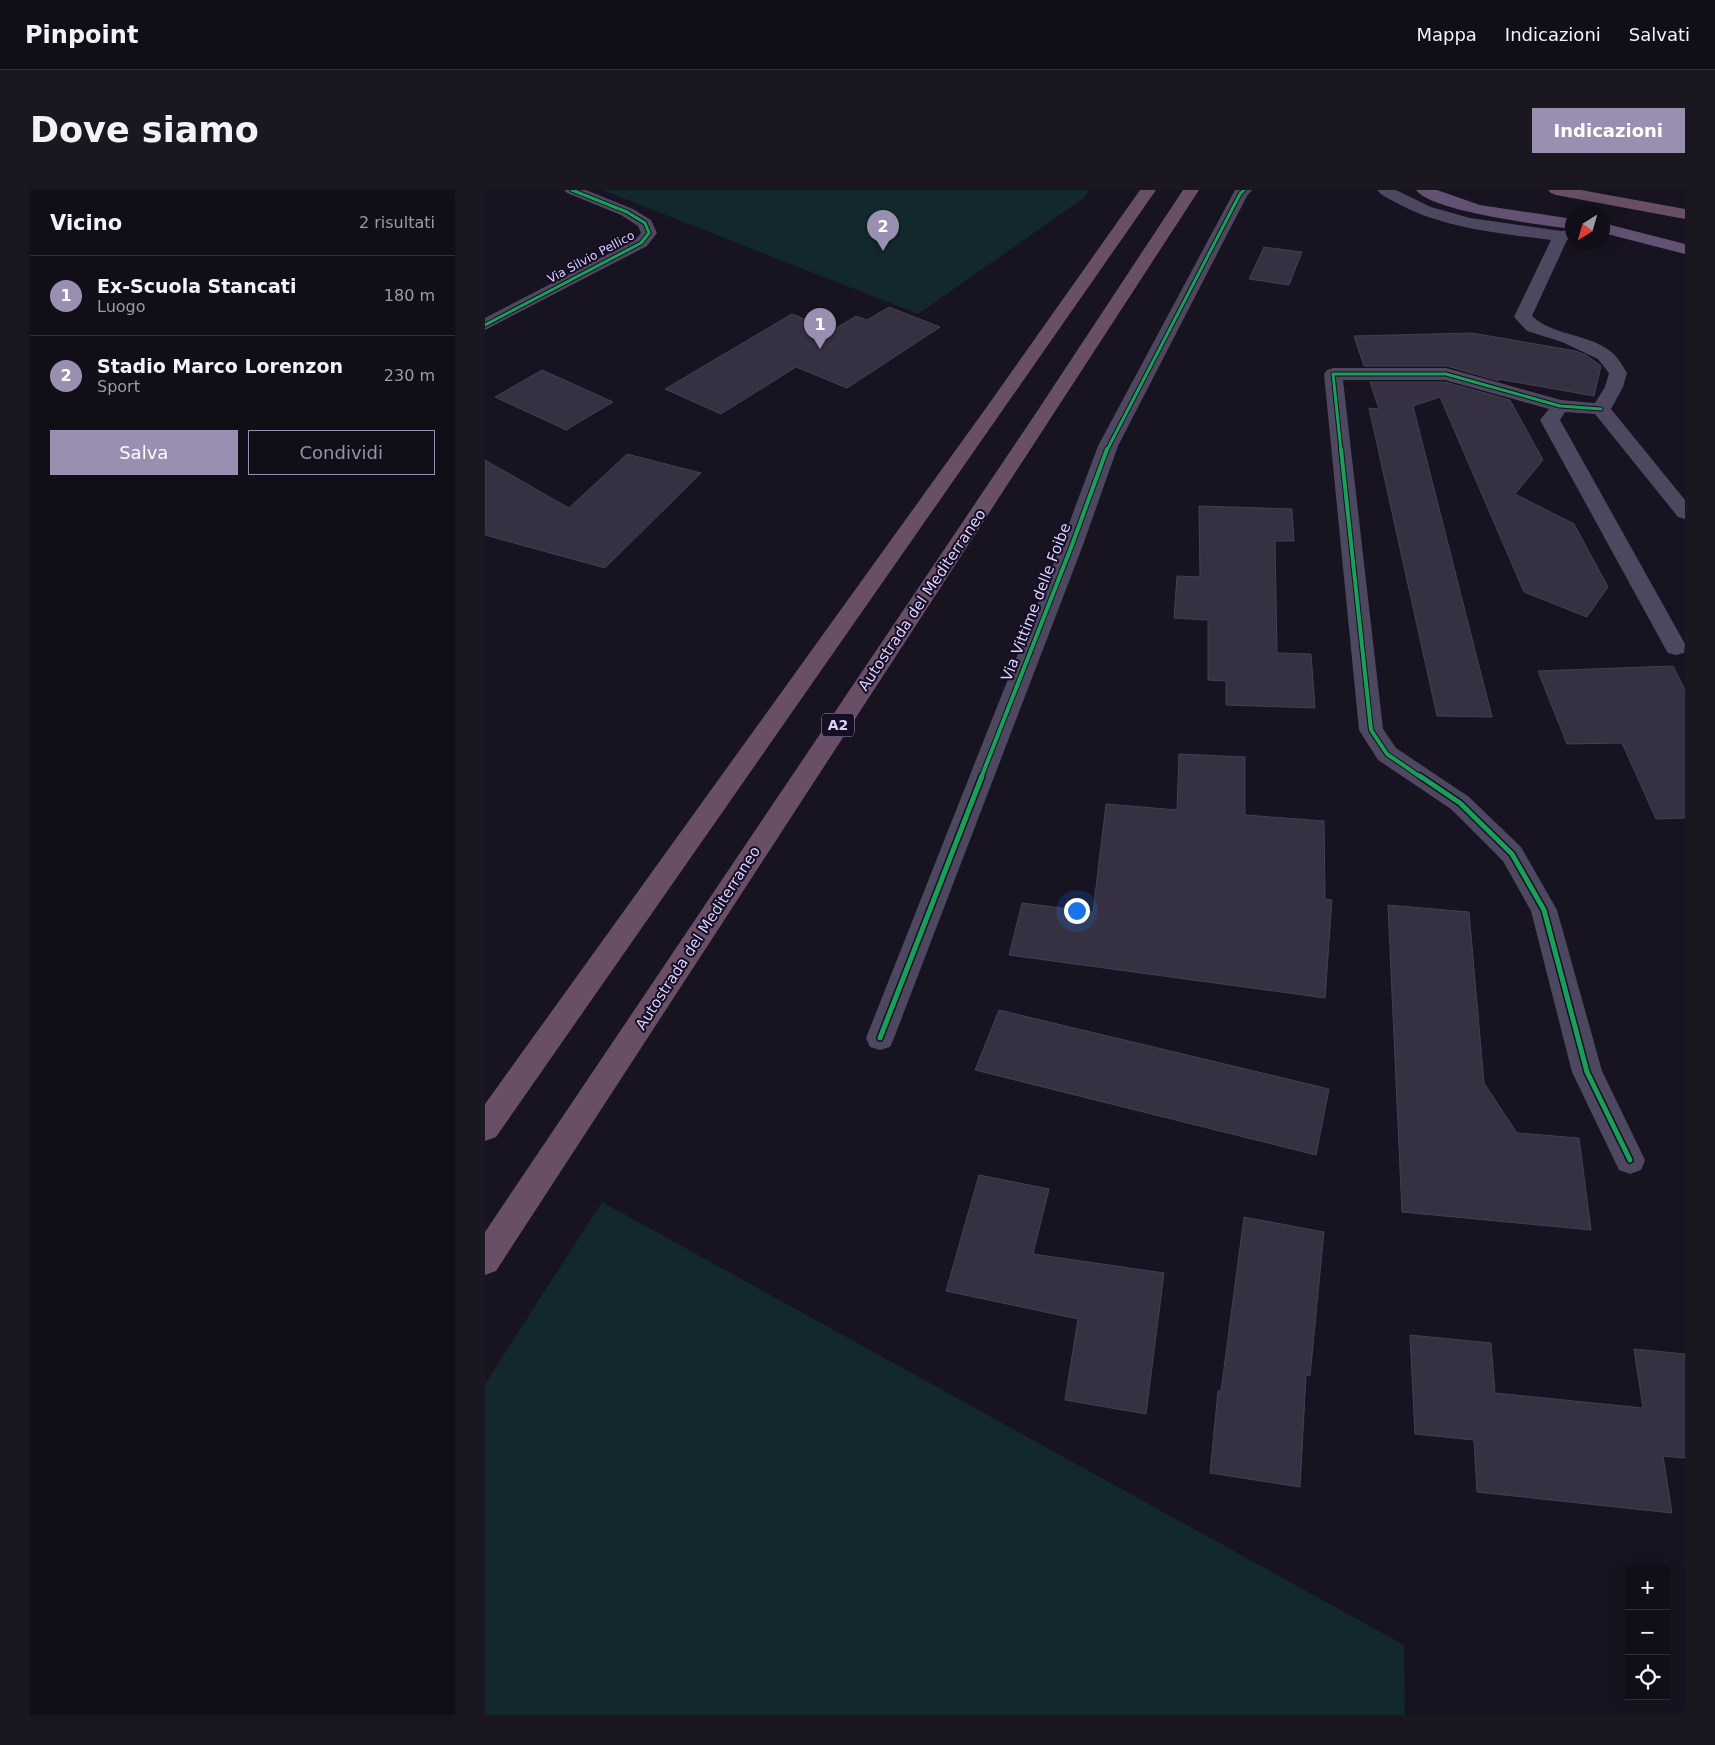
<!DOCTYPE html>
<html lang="it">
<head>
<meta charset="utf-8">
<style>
	body { margin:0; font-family:"DejaVu Sans",sans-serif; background:#1a1721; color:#f1f3f6 }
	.controls { position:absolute; right:15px; bottom:15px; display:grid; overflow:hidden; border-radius:0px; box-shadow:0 5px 20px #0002 }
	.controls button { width:45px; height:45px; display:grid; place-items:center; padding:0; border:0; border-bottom:1px solid #302e37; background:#110e18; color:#f1f3f6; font:25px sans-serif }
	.compass { position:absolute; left:1080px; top:15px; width:45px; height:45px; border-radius:50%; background:#110e18; box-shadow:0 5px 20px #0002; rotate:217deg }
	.you { position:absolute; left:591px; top:720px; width:18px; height:18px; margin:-12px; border:4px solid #fff; border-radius:50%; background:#1a73e8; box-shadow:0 0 0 8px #1a73e833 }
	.badge { display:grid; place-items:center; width:32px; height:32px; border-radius:50%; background:#988fb1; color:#fff; font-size:16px; font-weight:700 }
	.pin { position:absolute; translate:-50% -41px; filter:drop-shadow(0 1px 2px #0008) }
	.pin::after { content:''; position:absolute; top:26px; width:18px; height:15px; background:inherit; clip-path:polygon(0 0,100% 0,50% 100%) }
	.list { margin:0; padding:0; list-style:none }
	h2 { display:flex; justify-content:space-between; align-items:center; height:65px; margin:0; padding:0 20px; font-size:21px }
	h2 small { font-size:16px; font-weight:400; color:#9c9ca2 }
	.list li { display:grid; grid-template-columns:32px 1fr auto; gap:15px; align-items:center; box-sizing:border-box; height:80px; padding:0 20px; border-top:1px solid #302e37 }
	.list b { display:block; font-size:19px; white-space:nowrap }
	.list p { margin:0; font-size:16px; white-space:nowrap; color:#9c9ca2 }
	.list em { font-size:16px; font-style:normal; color:#9c9ca2 }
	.actions { display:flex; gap:10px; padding:15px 20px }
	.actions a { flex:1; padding:11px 0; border:1px solid #988fb1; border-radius:0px; text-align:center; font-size:18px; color:#988fb1 }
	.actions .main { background:#988fb1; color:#fff }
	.icon { flex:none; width:28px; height:28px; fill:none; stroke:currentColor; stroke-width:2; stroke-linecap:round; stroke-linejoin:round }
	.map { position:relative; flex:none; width:1200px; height:1525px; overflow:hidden; border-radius:0px }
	header { display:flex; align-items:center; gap:30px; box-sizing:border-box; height:70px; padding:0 25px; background:#110e18; border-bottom:1px solid #302e37 }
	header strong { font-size:24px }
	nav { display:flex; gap:28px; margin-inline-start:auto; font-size:18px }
	.intro { display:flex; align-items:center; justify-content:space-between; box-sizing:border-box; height:120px; padding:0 30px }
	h1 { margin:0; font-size:35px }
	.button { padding:12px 22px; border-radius:0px; background:#988fb1; color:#fff; font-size:18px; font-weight:700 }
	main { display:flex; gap:30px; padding:0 30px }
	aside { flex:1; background:#110e18; border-radius:0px; box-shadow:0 5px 20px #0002 }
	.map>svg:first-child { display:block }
	.green { fill:#12282d }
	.building { fill:#363142; stroke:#453e53 }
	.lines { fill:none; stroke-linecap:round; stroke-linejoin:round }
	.minor { fill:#4d4860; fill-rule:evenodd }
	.major { fill:#625172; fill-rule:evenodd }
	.highway { fill:#684f66; fill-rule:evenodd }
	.cycleway-far2-casing { stroke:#150e25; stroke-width:5 }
	.cycleway-far1-casing { stroke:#150e25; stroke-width:6 }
	.cycleway-casing { stroke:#150e25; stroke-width:8 }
	.cycleway-far2 { stroke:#1a9f57; stroke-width:3 }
	.cycleway-far1 { stroke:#1a9f57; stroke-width:4 }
	.cycleway { stroke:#1a9f57; stroke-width:5 }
	.labels { text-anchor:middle; stroke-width:4; stroke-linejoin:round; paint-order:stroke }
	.far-street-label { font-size:12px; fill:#ddd2ff; stroke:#150e25 }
	.shield { fill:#150e25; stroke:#a197be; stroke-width:1 }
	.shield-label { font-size:14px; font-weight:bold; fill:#ddd2ff }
	.street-label { font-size:15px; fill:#ddd2ff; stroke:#150e25 }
</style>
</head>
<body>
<header>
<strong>Pinpoint</strong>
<nav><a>Mappa</a><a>Indicazioni</a><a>Salvati</a></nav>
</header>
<div class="intro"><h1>Dove siamo</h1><a class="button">Indicazioni</a></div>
<main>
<aside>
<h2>Vicino<small>2 risultati</small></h2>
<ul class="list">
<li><span class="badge">1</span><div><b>Ex-Scuola Stancati</b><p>Luogo</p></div><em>180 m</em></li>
<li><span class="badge">2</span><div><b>Stadio Marco Lorenzon</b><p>Sport</p></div><em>230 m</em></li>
</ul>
<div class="actions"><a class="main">Salva</a><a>Condividi</a></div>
</aside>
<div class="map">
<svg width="1200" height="1525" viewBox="0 0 1200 1525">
	<rect width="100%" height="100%" fill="#171320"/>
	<!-- green -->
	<path class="green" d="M117 0H604L599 8 433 124Z
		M117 1012 919 1455 920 1525H0V1194Z"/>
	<!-- building -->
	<path class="building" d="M779 57 817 62 804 95 764 89Z
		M404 117 455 137 362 198 311 177 236 224 180 199 307 124 348 140 371 126 382 130Z
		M987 143 1091 161 1101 165 1116 176 1109 206 1013 189 1014 191 962 176H879L869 146Z
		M57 180 128 212 81 240 10 207Z
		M885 192H960L1025 210 1058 270 1030 304 1089 334 1123 397 1102 427 1039 402 955 207 928 216 1007 527 952 526 884 218 894 219Z
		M142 264 216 283 120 378 0 345V270L84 318Z
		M714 316 807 319 809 351H790L792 463 826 464 830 518 741 515V491L723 490V430L689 428 692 386 715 387Z
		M1188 476 1200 500V628L1171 629 1137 553 1082 554 1053 481Z
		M694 564 760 567V625L839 631 840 709 847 710 840 808 524 765 537 713 608 722 621 614 692 620Z
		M903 715 984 722 999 893 1032 943 1094 948 1106 1040 917 1022Z
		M514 820 844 899 831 965 490 880Z
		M494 985 564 999 548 1064 679 1083 661 1224 580 1210 593 1129 461 1101Z
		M759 1027 839 1042 825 1186 821 1185 815 1297 725 1283 733 1201H736Z
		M925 1145 1006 1153 1010 1203 1158 1218 1149 1159 1200 1164V1268L1178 1266 1187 1323 992 1302 989 1250 930 1244Z"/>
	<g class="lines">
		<!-- minor -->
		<path class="minor" d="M79 0H101L148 19 166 30 172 43 162 56 0 140V128L150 50 156 43 153 36 136 25 82 3Z
			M750 0H767L762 6 633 256 598 355 409 848 405 857 395 860 385 857 381 848 576 355 613 256Z
			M892 0H911L946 17 985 28 1076 41 1088 39V49L1082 50 1047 126C1066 145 1104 144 1125 161 1132 166 1138 176 1142 183L1138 197 1126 219 1200 310V329L1193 327 1110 224 1080 222 1075 230 1200 454 1199 463 1191 465 1183 463 1180 458 1055 230 1064 219 960 190H858L898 539 911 558 984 607 1036 657 1072 720 1117 881 1160 970 1156 980 1145 984 1134 980 1087 882 1046 721 1018 671 966 619 893 570 874 540 839 184 842 180 848 178H961L1076 210 1110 213 1120 197 1124 183 1113 169 1077 152 1042 141 1029 127 1066 50C1013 43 955 38 908 11 902 8 896 5 892 0Z"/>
		<!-- major -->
		<path class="major" d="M931 0H952L995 15 1088 29V39C1059 35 947 22 931 0Z
			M1118 33 1200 54V64L1118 43Z"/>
		<!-- highway -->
		<path class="highway" d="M655 0H671L11 947 0 951V914L506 211Z
			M698 0H714L11 1081 0 1085V1042L549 226Z
			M1063 0H1096L1200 19V29L1071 5 1066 3Z"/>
		<!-- cycleway-far2 casing -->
		<g class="cycleway-far2-casing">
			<path id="cycleway-far2" d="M0 135 156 53 164 43 160 33 142 22 87 0
				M622 260 755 4 759 0
				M856 260 848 184H961L1075 216 1116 219"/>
		</g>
		<!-- cycleway-far1 casing -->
		<g class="cycleway-far1-casing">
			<path id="cycleway-far1" d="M856 259 886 540 902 564 937 588
				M496 588 587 355 622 259"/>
		</g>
		<!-- cycleway casing -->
		<g class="cycleway-casing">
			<path id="cycleway" d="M935 586 975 613 1027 664 1059 720 1102 882 1145 970
				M395 848 497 586"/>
		</g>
		<!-- cycleway-far2 -->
		<use href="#cycleway-far2" class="cycleway-far2"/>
		<!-- cycleway-far1 -->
		<use href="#cycleway-far1" class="cycleway-far1"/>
		<!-- cycleway -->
		<use href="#cycleway" class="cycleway"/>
	</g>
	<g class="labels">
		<!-- far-street labels -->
		<g class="far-street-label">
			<text transform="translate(106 67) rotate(-28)" y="4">Via Silvio Pellico</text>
		</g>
		<!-- shield labels -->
		<rect class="shield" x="337" y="523.5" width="32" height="23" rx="4"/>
		<g class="shield-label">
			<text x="353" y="540">A2</text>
		</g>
		<!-- street labels -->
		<g class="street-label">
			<text transform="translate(437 410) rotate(-56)" y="5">Autostrada del Mediterraneo</text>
			<text transform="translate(551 412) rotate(-69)" y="5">Via Vittime delle Foibe</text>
			<text transform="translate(213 748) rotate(-57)" y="5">Autostrada del Mediterraneo</text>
		</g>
	</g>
</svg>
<div class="controls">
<button>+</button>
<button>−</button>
<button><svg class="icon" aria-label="locate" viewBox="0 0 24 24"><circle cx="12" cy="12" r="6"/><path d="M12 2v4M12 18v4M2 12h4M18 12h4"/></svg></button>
</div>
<svg class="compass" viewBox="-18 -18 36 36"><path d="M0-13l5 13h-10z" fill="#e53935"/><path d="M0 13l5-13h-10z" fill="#9c9ca2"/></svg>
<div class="you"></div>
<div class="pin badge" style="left:335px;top:159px">1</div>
<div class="pin badge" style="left:398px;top:61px">2</div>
</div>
</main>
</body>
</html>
